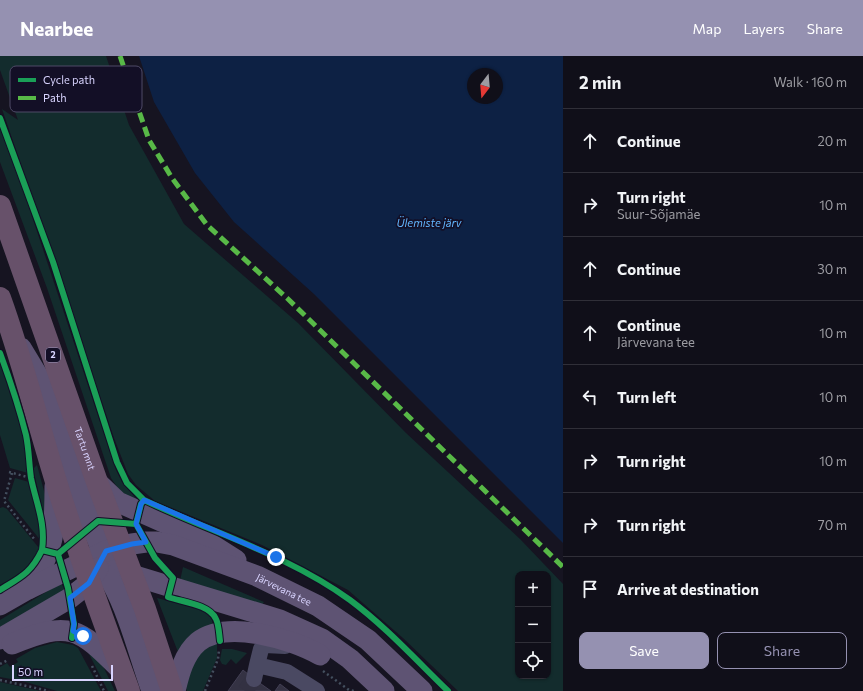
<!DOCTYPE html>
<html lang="en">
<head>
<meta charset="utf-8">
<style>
	body { margin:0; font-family:Commissioner,sans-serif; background:#191822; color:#f1f3f6 }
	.controls { position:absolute; right:12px; bottom:12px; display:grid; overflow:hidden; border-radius:8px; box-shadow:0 1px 3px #0004 }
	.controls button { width:36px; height:36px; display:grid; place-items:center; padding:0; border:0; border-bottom:1px solid #302f38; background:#100f19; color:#f1f3f6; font:20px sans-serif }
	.compass { position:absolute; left:467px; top:12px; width:36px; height:36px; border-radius:50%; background:#100f19; box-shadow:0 1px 3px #0004; rotate:196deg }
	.scale { position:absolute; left:12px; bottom:10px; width:101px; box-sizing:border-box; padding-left:4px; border:2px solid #d9d4ff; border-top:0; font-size:11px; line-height:14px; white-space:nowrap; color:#d9d4ff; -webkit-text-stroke:3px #130f26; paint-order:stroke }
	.stop { position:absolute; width:12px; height:12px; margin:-9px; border:3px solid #1a73e8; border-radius:50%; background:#fff }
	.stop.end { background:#1a73e8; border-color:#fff; box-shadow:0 1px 4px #0008 }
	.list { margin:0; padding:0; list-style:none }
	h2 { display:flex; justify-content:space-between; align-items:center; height:52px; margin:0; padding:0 16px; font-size:17px }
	h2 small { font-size:13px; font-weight:400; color:#9c9ca2 }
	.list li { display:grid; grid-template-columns:26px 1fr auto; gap:12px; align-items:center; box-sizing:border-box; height:64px; padding:0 16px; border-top:1px solid #302f38 }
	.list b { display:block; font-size:15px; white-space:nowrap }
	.list p { margin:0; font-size:13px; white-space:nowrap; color:#9c9ca2 }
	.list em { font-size:13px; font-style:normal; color:#9c9ca2 }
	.actions { display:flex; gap:8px; padding:12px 16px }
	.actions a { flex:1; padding:9px 0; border:1px solid #9591b1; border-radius:8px; text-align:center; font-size:14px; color:#9591b1 }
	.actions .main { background:#9591b1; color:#fff }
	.icon { flex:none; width:22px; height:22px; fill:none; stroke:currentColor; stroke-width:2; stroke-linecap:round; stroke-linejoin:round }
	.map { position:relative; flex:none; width:563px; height:635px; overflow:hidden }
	header { display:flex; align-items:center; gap:24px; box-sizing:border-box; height:56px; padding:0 20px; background:#9591b1; color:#fff }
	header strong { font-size:19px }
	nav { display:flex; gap:22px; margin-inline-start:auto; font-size:14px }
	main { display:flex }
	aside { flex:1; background:#100f19 }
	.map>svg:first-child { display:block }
	.green { fill:#132c2d; fill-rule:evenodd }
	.water { fill:#0d2144; fill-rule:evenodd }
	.building { fill:#343243; stroke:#433f54 }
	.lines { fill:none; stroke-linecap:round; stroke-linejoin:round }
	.minor-tunnel { stroke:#333142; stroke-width:16; stroke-dasharray:16 8; stroke-linecap:butt }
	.path { stroke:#44505f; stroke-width:2.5; stroke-dasharray:2 3; stroke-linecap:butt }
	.minor { stroke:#4a4962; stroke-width:16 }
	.major { stroke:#5e5373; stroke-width:21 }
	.highway { stroke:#67516a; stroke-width:22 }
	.quiet { stroke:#58b947; stroke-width:5; stroke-dasharray:10 5; stroke-linecap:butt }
	.cycleway-casing { stroke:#130f26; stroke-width:8 }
	.cycleway { stroke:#1a9f57; stroke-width:6 }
	.route { stroke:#1a73e8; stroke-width:5 }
	.labels { text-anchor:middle; stroke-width:3.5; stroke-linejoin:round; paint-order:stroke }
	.shield { fill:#130f26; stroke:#9e99be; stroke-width:1 }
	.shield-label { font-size:9px; font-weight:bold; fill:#d9d4ff }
	.street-label { font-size:10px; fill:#d9d4ff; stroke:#130f26 }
	.water-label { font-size:11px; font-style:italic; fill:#62b6ff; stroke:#130f26 }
	.key { fill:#130f26; stroke:#4e4a67; stroke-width:1 }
	.key-label { font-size:11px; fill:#d9d4ff }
</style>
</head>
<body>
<header>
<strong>Nearbee</strong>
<nav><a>Map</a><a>Layers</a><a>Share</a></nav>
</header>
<main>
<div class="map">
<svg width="563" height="635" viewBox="0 0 563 635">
	<rect width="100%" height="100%" fill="#161421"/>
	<!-- green -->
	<path class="green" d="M0 0H106L129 69 184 168 298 267 406 377 520 483 563 528V635H458L403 582 348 534 262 489 155 445 136 429 128 418 114 382 2 53 18 64 0 14ZM518 518H548V620H518Z
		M0 72 23 133 116 414 122 426 138 445C125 441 118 433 111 422L47 232 0 106Z
		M0 306 23 378 28 417 10 412 0 379Z
		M37 409 47 446 45 463 33 413Z
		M15 422 29 426 40 469 41 485 8 444Z
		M3 451 7 453 39 492C32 511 17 520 0 529V452Z
		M183 511 264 546 262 549 180 525Z
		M61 527 65 534 32 555 0 571V564Z
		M157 542 206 555 212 564 213 571 178 596Z
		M57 586 73 589 78 592 101 635H57L22 625 0 621V611L7 607 10 611 18 606 16 603 35 592Z
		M217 586V602L203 635H187L185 628 195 600Z
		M222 593H232L247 597 236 608 231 603 226 609 222 608 220 604Z
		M88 596 102 608 115 635H108Z
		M0 626 41 635H0Z"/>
	<!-- water -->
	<path class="water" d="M139 0H563V487L314 238 234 166 195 117 154 46ZM473 18H497V42H473Z"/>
	<!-- building -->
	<path class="building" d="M243 614 254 623 271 635H228Z
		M280 628 289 635H275Z"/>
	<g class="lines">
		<!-- minor-tunnel -->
		<path class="minor-tunnel" d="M245 635 254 623"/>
		<!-- path -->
		<path class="path" d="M9 416 31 422
			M12 417 4 445 35 484
			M0 608 8 604
			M92 610 104 635
			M323 615 349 634 354 635
			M0 624 49 635
			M205 635 218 603 219 594"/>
		<!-- minor -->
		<path class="minor" d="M257 609 261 593 265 589 285 590
			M254 623 257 609 287 616 317 635"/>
		<!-- major -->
		<g class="major">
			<path d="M21 292 44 330 92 471 108 509 132 519 280 564 322 583 350 603 384 635"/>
			<path d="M97 426 118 446 206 485 236 504"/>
			<path d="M90 510C99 514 107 518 112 527 129 557 140 602 152 635"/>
			<path d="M28 533C55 496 55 474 55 430"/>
			<path id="s1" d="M0 549 28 533 106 495 132 488 146 486H157L173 489 257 520 318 550 368 584 422 635"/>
			<path d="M0 583 70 542 89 527 98 512"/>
			<path d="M12 588C70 564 78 571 121 614"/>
			<path d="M175 635C179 618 184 598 198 586 227 563 292 583 320 599"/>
		</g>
		<!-- highway -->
		<g class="highway">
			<path id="s2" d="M0 150 97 426 145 553 172 635"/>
			<path d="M0 242C21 300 36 360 54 419 76 492 103 563 129 635"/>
		</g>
		<!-- quiet -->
		<path class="quiet" d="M120 0 149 84 172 122 207 169 288 243 563 511"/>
		<!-- cycleway casing -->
		<g class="cycleway-casing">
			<path id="cycleway" d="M0 62 53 206 117 406 127 427 144 444
				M0 297C10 324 19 351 26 379 29 393 29 408 31 422 36 447 46 467 42 494L58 498 98 465 136 468 141 448 144 444C213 477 288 499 350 544 385 570 416 604 448 635
				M136 468 155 502 173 522 168 541C182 546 209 548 216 563 219 569 219 578 220 585
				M58 498 68 532 74 568 72 582
				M0 534C21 521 31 517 42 494"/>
		</g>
		<!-- cycleway -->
		<use href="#cycleway" class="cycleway"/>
	</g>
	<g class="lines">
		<!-- route -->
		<path class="route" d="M83 580 73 575 74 568 70 542 89 527 106 495 132 488 146 486 136 468 141 448 144 444 276 501"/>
	</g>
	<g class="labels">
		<!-- shield labels -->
		<rect class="shield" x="46" y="292" width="14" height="14" rx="3"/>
		<g class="shield-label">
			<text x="53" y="302">2</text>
		</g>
		<!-- street labels -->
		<g class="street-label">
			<text dy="4" stroke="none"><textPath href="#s2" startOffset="257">Tartu mnt</textPath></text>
			<text dy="4" stroke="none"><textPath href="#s1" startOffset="307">Järvevana tee</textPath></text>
		</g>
		<!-- water labels -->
		<g class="water-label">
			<text x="429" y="171">Ülemiste järv</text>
		</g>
	</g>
	<!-- legend -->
	<rect x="10" y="10" width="132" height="46" rx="6" class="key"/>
	<rect x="18" y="22" width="18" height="4" fill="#1a9f57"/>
	<rect x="18" y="40" width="18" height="4" fill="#58b947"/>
	<g class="key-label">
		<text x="43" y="28">Cycle path</text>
		<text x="43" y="46">Path</text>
	</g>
</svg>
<div class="controls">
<button>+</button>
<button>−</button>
<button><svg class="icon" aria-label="locate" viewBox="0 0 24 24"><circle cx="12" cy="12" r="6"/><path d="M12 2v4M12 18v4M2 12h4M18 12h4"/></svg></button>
</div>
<svg class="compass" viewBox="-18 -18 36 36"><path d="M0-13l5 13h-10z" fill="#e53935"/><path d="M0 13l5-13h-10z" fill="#9c9ca2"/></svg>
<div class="scale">50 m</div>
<div class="stop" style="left:83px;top:580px"></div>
<div class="stop end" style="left:276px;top:501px"></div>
</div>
<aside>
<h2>2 min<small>Walk · 160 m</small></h2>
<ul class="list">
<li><svg class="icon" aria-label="ahead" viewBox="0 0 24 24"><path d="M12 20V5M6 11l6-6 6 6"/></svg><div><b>Continue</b></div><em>20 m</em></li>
<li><svg class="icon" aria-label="right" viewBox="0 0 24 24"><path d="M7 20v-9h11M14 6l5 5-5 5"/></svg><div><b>Turn right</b><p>Suur-Sõjamäe</p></div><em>10 m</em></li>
<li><svg class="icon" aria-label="ahead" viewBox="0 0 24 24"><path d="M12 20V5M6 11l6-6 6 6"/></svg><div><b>Continue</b></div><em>30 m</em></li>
<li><svg class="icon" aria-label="ahead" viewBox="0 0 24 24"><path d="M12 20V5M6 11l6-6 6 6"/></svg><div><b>Continue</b><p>Järvevana tee</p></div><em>10 m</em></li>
<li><svg class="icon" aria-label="left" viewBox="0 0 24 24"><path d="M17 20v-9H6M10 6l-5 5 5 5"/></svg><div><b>Turn left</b></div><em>10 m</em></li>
<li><svg class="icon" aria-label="right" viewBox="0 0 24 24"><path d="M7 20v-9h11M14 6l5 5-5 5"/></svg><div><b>Turn right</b></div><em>10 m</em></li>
<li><svg class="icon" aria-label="right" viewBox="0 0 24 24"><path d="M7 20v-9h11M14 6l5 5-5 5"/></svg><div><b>Turn right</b></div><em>70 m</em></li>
<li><svg class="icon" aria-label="arrive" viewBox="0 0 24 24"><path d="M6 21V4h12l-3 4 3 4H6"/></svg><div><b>Arrive at destination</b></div></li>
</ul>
<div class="actions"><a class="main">Save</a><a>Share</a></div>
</aside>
</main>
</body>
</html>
